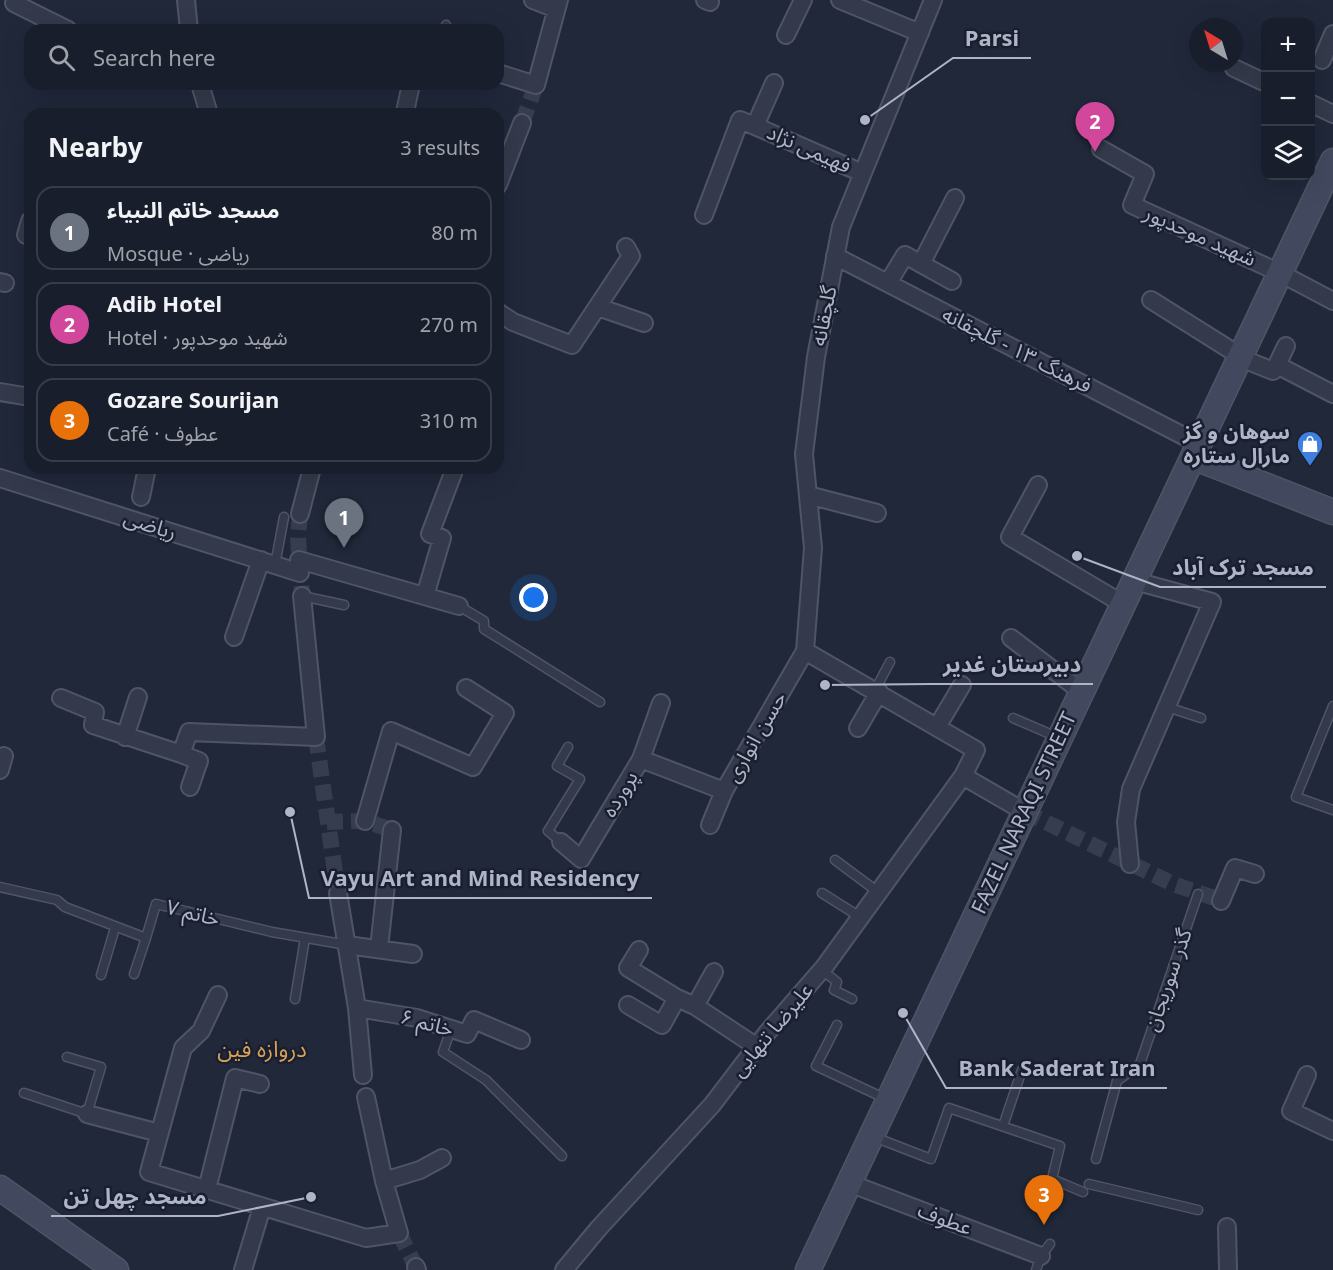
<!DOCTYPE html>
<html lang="en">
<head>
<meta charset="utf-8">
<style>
	body { margin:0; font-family:"Noto Sans","Noto Sans Arabic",sans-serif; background:#212734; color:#f1f3f6 }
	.controls { position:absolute; right:18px; top:18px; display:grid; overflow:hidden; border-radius:12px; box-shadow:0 6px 24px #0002 }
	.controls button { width:54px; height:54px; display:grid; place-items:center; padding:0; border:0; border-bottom:2px solid #363c48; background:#181e2c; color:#f1f3f6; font:30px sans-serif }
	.compass { position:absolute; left:1189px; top:18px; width:54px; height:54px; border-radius:50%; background:#181e2c; box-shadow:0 6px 24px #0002; rotate:322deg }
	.you { position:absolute; left:534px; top:598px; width:21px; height:21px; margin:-15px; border:4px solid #fff; border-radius:50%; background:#1a73e8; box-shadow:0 0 0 9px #1a73e833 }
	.badge { display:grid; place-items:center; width:39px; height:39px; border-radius:50%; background:#0b8043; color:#fff; font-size:20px; font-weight:700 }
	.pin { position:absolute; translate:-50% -50px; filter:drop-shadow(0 2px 3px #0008) }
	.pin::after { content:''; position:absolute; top:32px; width:21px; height:18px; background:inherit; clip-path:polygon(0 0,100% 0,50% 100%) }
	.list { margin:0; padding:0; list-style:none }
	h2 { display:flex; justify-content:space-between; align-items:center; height:78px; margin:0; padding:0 24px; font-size:26px }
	h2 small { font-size:20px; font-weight:400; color:#9fa2a9 }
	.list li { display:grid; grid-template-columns:39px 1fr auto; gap:18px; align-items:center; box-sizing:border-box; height:84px; margin:0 12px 12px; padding:0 12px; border:2px solid #363c48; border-radius:18px }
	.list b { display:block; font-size:22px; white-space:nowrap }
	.list p { margin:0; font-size:20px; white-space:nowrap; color:#9fa2a9 }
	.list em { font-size:20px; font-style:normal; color:#9fa2a9 }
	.icon { flex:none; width:33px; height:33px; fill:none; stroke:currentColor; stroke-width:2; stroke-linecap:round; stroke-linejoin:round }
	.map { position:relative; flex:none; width:1333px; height:1270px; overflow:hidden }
	.search { position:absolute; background:#181e2c; box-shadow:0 6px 24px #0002; left:24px; top:24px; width:480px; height:66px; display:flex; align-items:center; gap:15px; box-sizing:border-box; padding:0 21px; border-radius:18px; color:#9fa2a9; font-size:22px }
	.panel { position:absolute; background:#181e2c; box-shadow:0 6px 24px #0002; left:24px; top:108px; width:480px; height:366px; border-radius:18px }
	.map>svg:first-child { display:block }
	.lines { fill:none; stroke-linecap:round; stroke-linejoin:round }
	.street-tunnel { stroke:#353d4f; stroke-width:16; stroke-dasharray:16 8; stroke-linecap:butt }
	.lane-casing { stroke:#4f5565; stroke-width:11 }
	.street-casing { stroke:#4f5565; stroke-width:20 }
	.secondary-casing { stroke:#4f5565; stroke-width:27 }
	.lane { stroke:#343a4b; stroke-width:8 }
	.street { stroke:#343a4b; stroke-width:16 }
	.secondary { stroke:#42485e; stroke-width:24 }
	.labels { text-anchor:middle; stroke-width:5; stroke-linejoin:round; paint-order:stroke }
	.street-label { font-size:21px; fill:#afb5c7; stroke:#191f2f }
	.poi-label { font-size:21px; font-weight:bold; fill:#afb5c7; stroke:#191f2f; text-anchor:end }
	.neighbourhood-label { font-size:22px; fill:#d9a258; stroke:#191f2f }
	.leader { fill:none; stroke:#afb5c7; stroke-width:2 }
	.callout-dot { fill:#afb5c7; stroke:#191f2f; stroke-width:2 }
	.callout-label { font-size:22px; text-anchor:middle; font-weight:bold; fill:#afb5c7; stroke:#191f2f; stroke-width:5; stroke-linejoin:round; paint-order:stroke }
</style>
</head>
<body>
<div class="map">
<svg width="1333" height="1270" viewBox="0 0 1333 1270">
	<rect width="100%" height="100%" fill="#20283a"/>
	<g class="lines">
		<!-- street-tunnel -->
		<path class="street-tunnel" d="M522 123 536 85
			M300 514 298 538 302 596
			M316 737 338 893
			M1025 812 1173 884 1229 903
			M327 822 365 821 392 830
			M399 1233 416 1267"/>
		<!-- lane casing -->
		<g class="lane-casing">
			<path id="lane" d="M445 30 446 25
				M275 565 284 517
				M302 596 344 605
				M459 606 484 621V629L600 702
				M875 690 890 662
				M1333 706 1296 797 1333 810
				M1167 707 1201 718
				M1013 718 1057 737
				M561 842 548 831 580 779 557 766 568 747
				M835 860 878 892
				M0 887 57 900 65 907 146 938 156 904 272 932 347 945
				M822 893 860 917
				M822 970 837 982 834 990 852 999
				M134 974 146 938
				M101 975 115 928
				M295 999 305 938
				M837 1025 816 1066 886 1099
				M451 1029 443 1052 486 1080 562 1156
				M24 1093 87 1114 101 1067 67 1057
				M1003 1126 1022 1070
				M874 1137 931 1159 949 1108 1060 1146 1052 1179 1083 1192
				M1096 1159 1117 1081 1140 1064 1198 894
				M1089 1184 1198 1210
				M1036 1270 1041 1256 1050 1244"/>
		</g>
		<!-- street casing -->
		<g class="street-casing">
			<path id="street" d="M15 0 14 3 68 30
				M186 0 189 30
				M533 0 556 9
				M705 0 710 2
				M840 0 920 33
				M786 35 803 0
				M1322 60 1333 34
				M1234 68 1266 83
				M498 73 536 85 559 0
				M200 84 209 114
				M1310 103 1333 114
				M405 112 411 84
				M755 126 862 173
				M1101 149 1145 174 1132 205 1280 273 1333 301
				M498 185 522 123
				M704 215 740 120 755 126 774 83
				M26 235 30 221
				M835 256 1199 444
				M921 264 955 198
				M0 282 5 283
				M888 283 905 255 952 281
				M1151 300 1248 361 1273 371 1277 365 1333 394
				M598 307 644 323
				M498 312 513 322 572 345 631 256 626 247
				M1277 365 1286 346
				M0 392 30 397
				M0 478 300 573
				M1038 485 1010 537 1123 604
				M808 495 877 513
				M141 497 147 468
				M300 514 312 468
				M299 560 459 606
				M425 596 442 538 430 534 455 468
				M234 637 261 560
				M1011 638 1082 692
				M61 698 95 712 93 725 181 754
				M937 727 962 685
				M858 728 879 692
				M125 737 138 697
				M641 759 724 791
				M0 770 4 756
				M963 776 1025 812
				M190 787 199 761 181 754 189 732 316 737 302 596
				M365 821 391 731 473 767 505 713 466 688
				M710 825 724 791 805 651 813 548 804 454 816 357 841 227 933 0
				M561 842 581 859 641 759 661 703
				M1130 864 1126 822 1131 789 1212 602 1135 581
				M338 893 357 1008 363 1075
				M1221 901 1235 868 1255 874
				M347 945 413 954
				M379 948 392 830
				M639 950 628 968 677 998
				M218 995 201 1031 183 1048 149 1172 366 1238 399 1233 384 1181 366 1097
				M628 1005 662 1025 677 998 695 1006 757 1047
				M695 1006 714 972
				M357 1008 417 1018 467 1034 474 1020 521 1040
				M1307 1075 1291 1111 1333 1131
				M87 1114 159 1133
				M384 1181 420 1170 442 1158
				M849 1183 1041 1256
				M207 1189 235 1078 260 1084
				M1227 1227 1228 1270
				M416 1267 417 1270
				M243 1270 262 1207
				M564 1270 598 1229 712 1105 766 1034 825 966 963 776 976 750 805 651"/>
		</g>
		<!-- secondary casing -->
		<g class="secondary-casing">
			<path id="secondary" d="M1193 457 1333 512
				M0 1188 116 1270
				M808 1270 1333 161"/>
		</g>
		<!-- lane -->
		<use href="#lane" class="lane"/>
		<!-- street -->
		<use href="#street" class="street"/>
		<!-- secondary -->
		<use href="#secondary" class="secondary"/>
	</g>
	<!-- icons -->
	<defs>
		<g id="shop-pin" transform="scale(1.35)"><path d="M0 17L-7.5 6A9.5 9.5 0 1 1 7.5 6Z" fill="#3f7fe0" stroke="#191f2f"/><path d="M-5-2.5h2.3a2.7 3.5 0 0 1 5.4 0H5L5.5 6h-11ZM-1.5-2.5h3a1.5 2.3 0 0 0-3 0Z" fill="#fff"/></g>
	</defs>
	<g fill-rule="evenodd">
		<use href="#shop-pin" x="1310" y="444"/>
	</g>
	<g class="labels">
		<!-- street labels -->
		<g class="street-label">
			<text transform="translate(809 149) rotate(24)" y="7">فهیمی نژاد</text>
			<text transform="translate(1200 236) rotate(24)" y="7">شهید موحدپور</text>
			<text transform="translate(824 316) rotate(-79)" y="7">گلچقانه</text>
			<text transform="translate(1017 350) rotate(27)" y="7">فرهنگ ۱۳ - گلچقانه</text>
			<text transform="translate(150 525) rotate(18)" y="7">ریاضی</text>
			<text transform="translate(756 737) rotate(-60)" y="7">حسن انواری</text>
			<text transform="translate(620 794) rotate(-59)" y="7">پرورده</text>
			<text transform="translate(1024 813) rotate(-65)" y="7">FAZEL NARAQI STREET</text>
			<text transform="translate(193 913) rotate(14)" y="7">خاتم ۷</text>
			<text transform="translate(1168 980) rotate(-71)" y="7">گذر سوریجان</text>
			<text transform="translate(427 1023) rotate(15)" y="7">خاتم ۶</text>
			<text transform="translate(772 1030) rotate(-50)" y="7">علیرضا تنهایی</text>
			<text transform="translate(945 1219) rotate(21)" y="7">عطوف</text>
		</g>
		<!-- poi labels -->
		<g class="poi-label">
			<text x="1290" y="439">سوهان و گز<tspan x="1290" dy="24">مارال ستاره</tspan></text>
		</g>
		<!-- neighbourhood labels -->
		<g class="neighbourhood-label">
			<text x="262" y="1057">دروازه فین</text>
		</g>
	</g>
	<!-- callouts -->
	<path class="leader" d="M865 120L953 58H1031M1077 556L1160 587H1326M825 685L931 684H1093M290 812L309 898H652M903 1013L946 1088H1167M311 1197L218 1216H51"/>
	<g class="callout-dot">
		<circle cx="865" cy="120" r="6"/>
		<circle cx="1077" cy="556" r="6"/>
		<circle cx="825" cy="685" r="6"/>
		<circle cx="290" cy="812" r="6"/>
		<circle cx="903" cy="1013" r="6"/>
		<circle cx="311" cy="1197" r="6"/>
	</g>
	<g class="callout-label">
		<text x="992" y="46">Parsi</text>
		<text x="1243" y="575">مسجد ترک آباد</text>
		<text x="1012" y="672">دبیرستان غدیر</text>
		<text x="480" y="886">Vayu Art and Mind Residency</text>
		<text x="1057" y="1076">Bank Saderat Iran</text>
		<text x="135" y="1204">مسجد چهل تن</text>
	</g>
</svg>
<div class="controls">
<button>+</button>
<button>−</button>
<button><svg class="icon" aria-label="layers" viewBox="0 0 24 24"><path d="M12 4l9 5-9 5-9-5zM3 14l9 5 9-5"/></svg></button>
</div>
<svg class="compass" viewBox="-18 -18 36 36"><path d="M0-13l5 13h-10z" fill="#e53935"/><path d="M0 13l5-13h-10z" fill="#9fa2a9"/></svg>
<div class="you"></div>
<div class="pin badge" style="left:344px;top:548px;background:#6b7280">1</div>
<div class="pin badge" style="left:1095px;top:152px;background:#d1479c">2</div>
<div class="pin badge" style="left:1044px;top:1225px;background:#e8710a">3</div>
<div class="search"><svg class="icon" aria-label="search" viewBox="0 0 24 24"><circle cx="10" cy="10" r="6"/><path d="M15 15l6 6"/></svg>Search here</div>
<section class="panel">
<h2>Nearby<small>3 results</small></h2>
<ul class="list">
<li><span class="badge" style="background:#6b7280">1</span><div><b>مسجد خاتم النبیاء</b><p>Mosque · ریاضی</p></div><em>80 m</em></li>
<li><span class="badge" style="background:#d1479c">2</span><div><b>Adib Hotel</b><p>Hotel · شهید موحدپور</p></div><em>270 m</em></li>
<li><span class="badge" style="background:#e8710a">3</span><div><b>Gozare Sourijan</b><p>Café · عطوف</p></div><em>310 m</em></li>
</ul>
</section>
</div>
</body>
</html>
